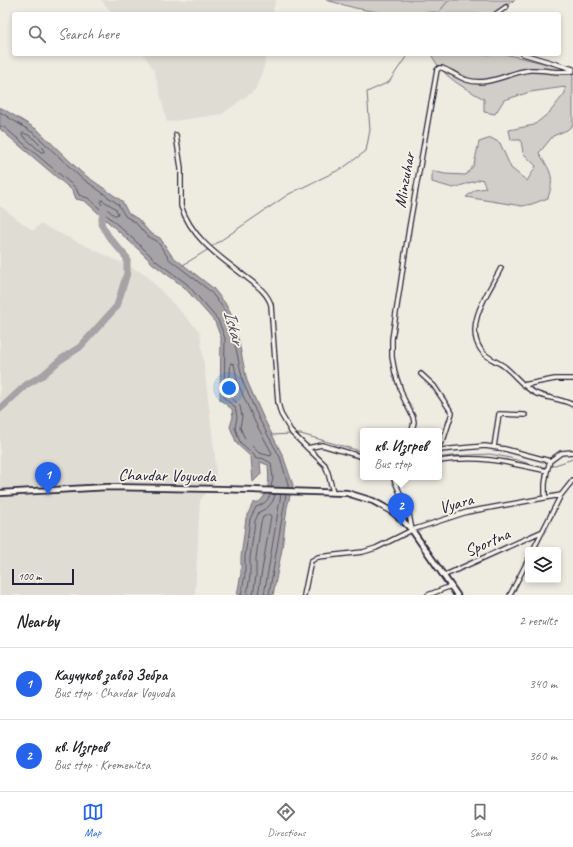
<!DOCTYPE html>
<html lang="en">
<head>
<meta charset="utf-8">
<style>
	body { margin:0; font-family:Caveat,sans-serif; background:#f6f6f6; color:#202124 }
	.controls { position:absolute; right:12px; bottom:12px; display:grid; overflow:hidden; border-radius:4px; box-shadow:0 2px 6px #0003 }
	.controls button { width:36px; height:36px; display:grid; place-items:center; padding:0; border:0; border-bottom:1px solid #e0e0e0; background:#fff; color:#202124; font:20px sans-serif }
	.scale { position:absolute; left:12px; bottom:10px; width:62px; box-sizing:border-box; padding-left:4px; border:2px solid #22223b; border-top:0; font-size:11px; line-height:14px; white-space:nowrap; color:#22223b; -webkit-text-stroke:3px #f7f3e8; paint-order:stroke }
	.you { position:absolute; left:229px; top:388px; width:14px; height:14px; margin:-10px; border:3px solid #fff; border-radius:50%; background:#1a73e8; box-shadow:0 0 0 6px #1a73e833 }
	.badge { display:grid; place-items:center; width:26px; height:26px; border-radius:50%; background:#2563eb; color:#fff; font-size:13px; font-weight:700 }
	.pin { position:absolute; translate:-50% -33px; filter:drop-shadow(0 1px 2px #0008) }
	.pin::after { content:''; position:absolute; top:21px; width:14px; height:12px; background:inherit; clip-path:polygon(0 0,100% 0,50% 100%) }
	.popup { position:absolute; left:360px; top:428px; width:82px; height:52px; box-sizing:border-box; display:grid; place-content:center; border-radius:4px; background:#fff; filter:drop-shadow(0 1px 3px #0005); font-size:13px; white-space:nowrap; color:#757577 }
	.popup b { font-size:15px; color:#202124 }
	.popup::after { content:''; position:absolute; left:50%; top:100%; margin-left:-8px; border:8px solid transparent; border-top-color:#fff }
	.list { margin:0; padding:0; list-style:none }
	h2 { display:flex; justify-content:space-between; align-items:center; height:52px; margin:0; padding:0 16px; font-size:17px }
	h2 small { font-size:13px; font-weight:400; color:#757577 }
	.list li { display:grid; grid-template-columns:26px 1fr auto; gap:12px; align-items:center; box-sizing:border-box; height:72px; padding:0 16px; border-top:1px solid #e0e0e0 }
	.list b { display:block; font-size:15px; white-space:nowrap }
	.list p { margin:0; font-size:13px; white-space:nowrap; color:#757577 }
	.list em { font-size:13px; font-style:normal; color:#757577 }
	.icon { flex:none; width:22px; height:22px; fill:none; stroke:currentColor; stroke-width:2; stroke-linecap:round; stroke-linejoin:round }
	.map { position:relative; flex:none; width:573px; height:595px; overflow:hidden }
	.search { position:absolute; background:#fff; box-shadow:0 2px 6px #0003; left:12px; right:12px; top:12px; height:44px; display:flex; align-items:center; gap:10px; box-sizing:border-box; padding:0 14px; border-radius:4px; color:#757577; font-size:15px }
	.sheet { height:196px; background:#fff }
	nav { display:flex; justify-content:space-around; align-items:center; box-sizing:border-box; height:56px; border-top:1px solid #e0e0e0; background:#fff; font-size:11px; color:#757577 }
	nav a { display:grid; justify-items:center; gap:2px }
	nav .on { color:#2563eb }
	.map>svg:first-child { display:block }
	.built { fill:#dfdcd4 }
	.green { fill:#d1cdc9; stroke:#7a7882 }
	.water { fill:#a6a3a6; stroke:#716f7b }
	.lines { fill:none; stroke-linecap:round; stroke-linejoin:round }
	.shore { stroke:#575666; stroke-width:1 }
	.stream { stroke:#716f7b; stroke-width:1 }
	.river { stroke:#a6a3a6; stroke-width:7 }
	.minor-casing { stroke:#22223b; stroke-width:6 }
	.tertiary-casing { stroke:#22223b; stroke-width:8 }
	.minor { stroke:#f7f3e8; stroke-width:3.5 }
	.tertiary { stroke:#f7f3e8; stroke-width:4.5 }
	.labels { text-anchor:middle; stroke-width:3.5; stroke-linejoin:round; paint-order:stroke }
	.street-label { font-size:17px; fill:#22223b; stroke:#f7f3e8 }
	.water-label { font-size:18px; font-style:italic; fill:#504f60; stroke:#f7f3e8 }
</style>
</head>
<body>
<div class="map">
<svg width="573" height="595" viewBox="0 0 573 595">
	<rect width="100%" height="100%" fill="#eeebe1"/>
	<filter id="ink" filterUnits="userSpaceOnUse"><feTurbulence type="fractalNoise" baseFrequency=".025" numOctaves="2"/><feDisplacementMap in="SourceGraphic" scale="8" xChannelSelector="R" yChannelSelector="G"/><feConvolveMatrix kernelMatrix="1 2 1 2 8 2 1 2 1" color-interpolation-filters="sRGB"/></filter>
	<g filter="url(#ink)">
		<!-- built -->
		<path class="built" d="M101 0H276L272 14H113Z
			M143 54H266L264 67 255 90 222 114 167 122 154 70Z
			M0 206 33 231 40 224 145 274 200 332 215 457 216 478 200 501 195 595H0Z"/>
		<!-- green -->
		<path class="green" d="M326 0H515L498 10V14H436V12L388 14 355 8Z
			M431 54H505L556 66H573V125L567 130 553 136 539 153C551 172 555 176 548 198L532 204 522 206 466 197 475 190 486 188 482 179 453 188 432 182V171L445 174 466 175 474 165 479 142 491 138 500 143 511 168 527 181 536 166 523 153 521 140H511L509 130 534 125 550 112 565 93V87L530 92 504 100 495 114 484 112V99C463 87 442 77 431 54Z"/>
		<!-- water -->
		<path class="water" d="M0 107 38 130 82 173 122 201 128 213 138 219 150 233 160 238 172 256 213 288 225 303 234 320V332L238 338 247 381 263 417 283 456 293 485 287 507 282 549 273 595H237L241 574V557L246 518 253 503 259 502C270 492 269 480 268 465L260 462 261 474 253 482 251 457 237 444 230 427 233 417 232 409 220 400 221 338 215 322 184 287 153 264 139 250 85 201 76 199 73 191 0 129Z"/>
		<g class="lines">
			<!-- shore -->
			<path class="shore" d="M0 112 35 134 79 176 118 204 125 216 135 222 147 236 157 241 169 259 210 291 221 305 230 321V333L234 339 243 382 259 419 280 457 288 484V488
				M0 126 4 127 76 188 79 195 88 198 142 247 156 261 187 284 218 320 225 338 224 398 235 407 237 417 235 428 240 442 254 455 256 459 262 458 271 463 273 478 271 487
				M24 133 32 137 44 149V152H41L23 136 22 134Z
				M102 200 115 208 118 213 117 215H114L101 204V202Z
				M231 363 234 364 238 384 255 422 272 453 271 456 259 453 245 439 240 427 242 417 240 406 229 395Z
				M241 595 245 575V557L250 519 256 507C262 505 269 501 270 494
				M247 595 250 575V558L255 521 259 512C267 509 274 503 275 494
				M253 595 256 576V558L261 522 263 517 269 514 271 516 258 595
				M264 595 281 494
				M269 595 286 494"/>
			<!-- stream -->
			<path class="stream" d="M437 14 449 0
				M211 247 289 194 343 168 366 151 370 130 367 92 389 82 408 54
				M183 265 209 249
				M296 434H301L363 452
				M272 435 291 434
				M439 458 450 456 490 454 510 458 540 467H546
				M549 467 573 459"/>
			<!-- river -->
			<path class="river" d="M0 409 26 385 43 375 60 360 80 347 117 306 127 273V258L109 237 101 224 104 208"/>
			<!-- minor casing -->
			<g class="minor-casing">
				<path id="minor" d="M496 14 506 7
					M523 54 573 69
					M176 135 181 168V206C191 237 218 256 242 274 253 283 267 291 271 305L278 403 281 414 292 433 325 465 328 473 333 492
					M501 268C490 290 463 325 481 350 486 358 497 361 505 367 516 376 523 387 535 393 547 399 561 398 573 405
					M421 374 434 386 452 413 444 438 439 445
					M523 385 555 379H573
					M412 431 414 422 413 417 403 397 395 373 392 357V339L409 228 437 70 439 68H442C450 71 458 77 467 80 488 87 509 72 530 70 545 69 558 74 573 71
					M494 447 499 414 525 415
					M307 448 322 445 363 457
					M439 450 485 446 505 449 550 461
					M439 461C480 455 507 462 547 471L550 461
					M550 461 561 453 573 452
					M393 477 409 514 412 530
					M545 498V484L547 471
					M533 550 561 495 573 480
					M443 576 543 531
					M304 595 311 561 318 557 363 552 376 548 412 530 467 512 561 495
					M428 595 451 586
					M510 595 528 560"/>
			</g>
			<!-- tertiary casing -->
			<g class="tertiary-casing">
				<path id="tertiary" d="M0 493 108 487 220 489 347 493 373 501 393 512 403 521 412 530 457 595"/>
			</g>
			<!-- minor -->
			<use href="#minor" class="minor"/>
			<!-- tertiary -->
			<use href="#tertiary" class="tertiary"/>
		</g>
	</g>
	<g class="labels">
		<!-- street labels -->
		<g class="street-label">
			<text transform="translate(404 180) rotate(-80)" y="6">Minzuhar</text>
			<text transform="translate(167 475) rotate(1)" y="6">Chavdar Voyvoda</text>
			<text transform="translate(456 503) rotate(-16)" y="6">Vyara</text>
			<text transform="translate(487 542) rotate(-24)" y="6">Sportna</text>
		</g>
		<!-- water labels -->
		<g class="water-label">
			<text transform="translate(234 327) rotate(75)" y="6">Iskar</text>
		</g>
	</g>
</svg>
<div class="controls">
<button><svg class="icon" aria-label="layers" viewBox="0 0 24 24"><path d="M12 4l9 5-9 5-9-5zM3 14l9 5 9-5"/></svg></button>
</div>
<div class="scale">100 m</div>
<div class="you"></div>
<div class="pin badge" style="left:48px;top:495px">1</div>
<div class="pin badge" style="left:401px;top:526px">2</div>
<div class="popup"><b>кв. Изгрев</b>Bus stop</div>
<div class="search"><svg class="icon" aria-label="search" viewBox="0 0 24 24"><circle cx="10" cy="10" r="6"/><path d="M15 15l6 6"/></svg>Search here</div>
</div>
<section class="sheet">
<h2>Nearby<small>2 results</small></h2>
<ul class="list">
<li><span class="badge">1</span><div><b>Каучуков завод Зебра</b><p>Bus stop · Chavdar Voyvoda</p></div><em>340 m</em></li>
<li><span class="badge">2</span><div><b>кв. Изгрев</b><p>Bus stop · Kremenitsa</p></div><em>360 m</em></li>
</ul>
</section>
<nav>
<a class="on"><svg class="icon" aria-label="map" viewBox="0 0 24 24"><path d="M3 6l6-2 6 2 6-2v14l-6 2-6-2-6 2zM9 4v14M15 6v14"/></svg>Map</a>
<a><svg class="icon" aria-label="directions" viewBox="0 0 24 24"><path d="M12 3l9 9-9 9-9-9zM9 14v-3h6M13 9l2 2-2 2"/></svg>Directions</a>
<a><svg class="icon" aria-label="saved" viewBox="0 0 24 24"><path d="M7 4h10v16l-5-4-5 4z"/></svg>Saved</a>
</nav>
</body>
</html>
